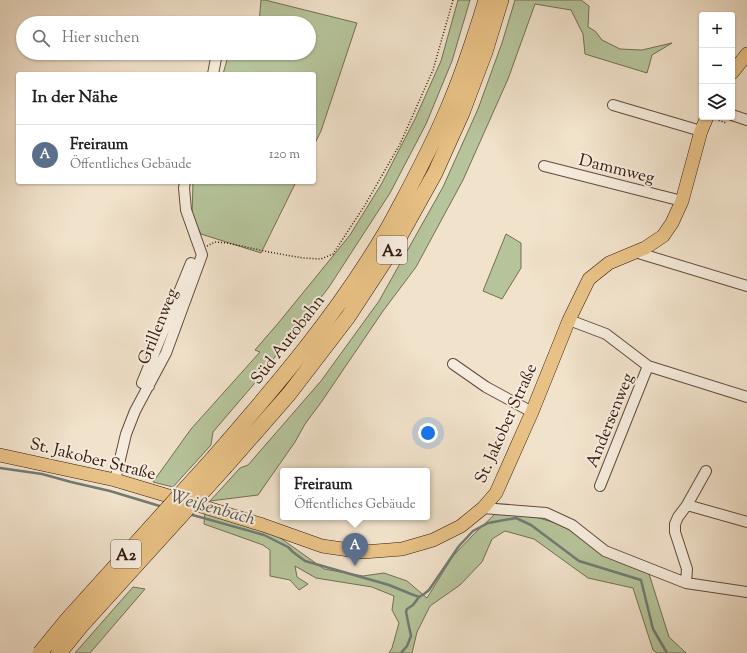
<!DOCTYPE html>
<html lang="de">
<head>
<meta charset="utf-8">
<style>
	body { margin:0; font-family:"Sorts Mill Goudy",serif; background:#f6f6f6; color:#202124 }
	.controls { position:absolute; right:12px; top:12px; display:grid; overflow:hidden; border-radius:4px; box-shadow:0 1px 3px #0004 }
	.controls button { width:36px; height:36px; display:grid; place-items:center; padding:0; border:0; border-bottom:1px solid #e0e0e0; background:#fff; color:#202124; font:20px sans-serif }
	.you { position:absolute; left:428px; top:433px; width:14px; height:14px; margin:-10px; border:3px solid #fff; border-radius:50%; background:#1a73e8; box-shadow:0 0 0 6px #1a73e833 }
	.badge { display:grid; place-items:center; width:26px; height:26px; border-radius:50%; background:#ea580c; color:#fff; font-size:13px; font-weight:700 }
	.pin { position:absolute; translate:-50% -33px; filter:drop-shadow(0 1px 2px #0008) }
	.pin::after { content:''; position:absolute; top:21px; width:14px; height:12px; background:inherit; clip-path:polygon(0 0,100% 0,50% 100%) }
	.popup { position:absolute; left:280px; top:468px; width:150px; height:52px; box-sizing:border-box; display:grid; place-content:center; border-radius:4px; background:#fff; filter:drop-shadow(0 1px 3px #0005); font-size:13px; white-space:nowrap; color:#757577 }
	.popup b { font-size:15px; color:#202124 }
	.popup::after { content:''; position:absolute; left:50%; top:100%; margin-left:-8px; border:8px solid transparent; border-top-color:#fff }
	.list { margin:0; padding:0; list-style:none }
	h2 { display:flex; justify-content:space-between; align-items:center; height:52px; margin:0; padding:0 16px; font-size:17px }
	h2 small { font-size:13px; font-weight:400; color:#757577 }
	.list li { display:grid; grid-template-columns:26px 1fr auto; gap:12px; align-items:center; box-sizing:border-box; height:60px; padding:0 16px; border-top:1px solid #e0e0e0 }
	.list b { display:block; font-size:15px; white-space:nowrap }
	.list p { margin:0; font-size:13px; white-space:nowrap; color:#757577 }
	.list em { font-size:13px; font-style:normal; color:#757577 }
	.icon { flex:none; width:22px; height:22px; fill:none; stroke:currentColor; stroke-width:2; stroke-linecap:round; stroke-linejoin:round }
	.map { position:relative; flex:none; width:747px; height:653px; overflow:hidden }
	.search { position:absolute; background:#fff; box-shadow:0 1px 3px #0004; left:16px; top:16px; width:300px; height:44px; display:flex; align-items:center; gap:10px; box-sizing:border-box; padding:0 14px; border-radius:22px; color:#757577; font-size:15px }
	.panel { position:absolute; background:#fff; box-shadow:0 1px 3px #0004; left:16px; top:72px; width:300px; height:112px; border-radius:4px }
	.map>svg:first-child { display:block }
	.green { fill:#b6c49b; stroke:#746e54 }
	.lines { fill:none; stroke-linecap:round; stroke-linejoin:round }
	.stream { stroke:#717b74; stroke-width:2.5 }
	.minor-casing { stroke:#624a3c; stroke-width:12 }
	.major-casing { stroke:#32170c; stroke-width:14 }
	.highway-casing { stroke:#32170c; stroke-width:16 }
	.path { stroke:#32170c; stroke-width:1.5; stroke-dasharray:1 2; stroke-linecap:butt }
	.minor { stroke:#f6ecdd; stroke-width:10 }
	.major { stroke:#e8c186; stroke-width:13 }
	.highway { stroke:#e8c186; stroke-width:15 }
	.highway-bridge-casing { stroke:#32170c; stroke-width:16; stroke-linecap:butt }
	.highway-bridge { stroke:#e8c186; stroke-width:15 }
	.labels { text-anchor:middle; stroke-width:4; stroke-linejoin:round; paint-order:stroke }
	.shield { fill:#f6ecdd; stroke:#6d574b; stroke-width:1 }
	.shield-label { font-size:16px; font-weight:bold; fill:#32170c }
	.street-label { font-size:17px; fill:#32170c; stroke:#f6ecdd }
	.water-label { font-size:18px; font-style:italic; fill:#575149; stroke:#f6ecdd }
</style>
</head>
<body>
<div class="map">
<svg width="747" height="653" viewBox="0 0 747 653">
	<rect width="100%" height="100%" fill="#f1e2cb"/>
	<filter id="stains"><feTurbulence type="fractalNoise" baseFrequency=".005" numOctaves="4"/><feColorMatrix values="0 0 0 0 .2 0 0 0 0 .09 0 0 0 0 .02 0 0 0 .5 -.17"/></filter>
	<radialGradient id="worn" r=".72"><stop offset=".6" stop-color="#630" stop-opacity="0"/><stop offset="1" stop-color="#630" stop-opacity=".3"/></radialGradient>
	<!-- green -->
	<path class="green" d="M261 0H265L357 23 321 131 314 145V74H223L229 53H309V23H259Z
		M458 0H470L452 61 426 124 390 193 329 287 254 384 213 432 211 445 173 487 153 482 191 429 260 352 255 350 280 321 350 235 382 183 415 119 441 61Z
		M515 0H581L589 6 588 27 595 31 602 40 620 49 642 50 672 43 652 55 647 73 585 54 583 34 571 10 535 4 508 79 463 180 416 267 383 311 322 401 305 424 295 442 258 495 210 501 240 468 248 465 321 381 379 301 443 187 478 109 502 43Z
		M193 182H296L261 253 201 234 192 216Z
		M506 234 521 243V268L502 299 483 291Z
		M205 510 279 537 324 569 363 576 384 573 407 581 427 598 453 556 473 535 495 514H526L565 526 604 556 649 574 669 637 686 653H657L653 650 633 588 588 578 534 539 505 531 492 539 482 562 460 585 430 606 417 632 412 653H389L392 648 399 623 392 610 394 596 372 587 316 578 295 566 297 577 308 584 299 590 290 580 270 576V550L263 545 204 524Z
		M133 587 145 589 90 653H75Z"/>
	<g class="lines">
		<!-- stream -->
		<path class="stream" d="M0 468 42 474 71 482 110 491 163 507
			M189 514 264 535 288 547 293 552 305 561 389 585 411 594 419 597 424 594 429 590 459 546 473 531 488 523 516 518 531 525 579 561 641 580 653 629 667 653
			M401 653 407 646 411 636 406 612 407 609 413 605 419 597"/>
		<!-- minor casing -->
		<g class="minor-casing">
			<path id="minor" d="M223 23V22
				M213 74 217 53
				M613 105 701 131
				M732 115 747 120
				M544 166 682 201
				M635 252 747 286
				M569 320 606 334 648 366 747 397
				M453 364 486 387 532 412
				M149 386 142 383 191 263
				M115 480 126 434 135 411 166 353 202 255 186 210 184 188 185 182
				M600 486 648 366
				M687 505 706 471
				M483 508 546 513 572 525 605 551 686 583 747 592
				M686 583 687 569 675 532V524L678 517 687 505 747 522"/>
		</g>
		<!-- major casing -->
		<g class="major-casing">
			<path id="major" d="M732 73 747 54
				M0 455 115 480 162 494 263 525 322 546 363 552 402 549 433 540 461 526 483 508 496 493 532 412 569 320 589 279 609 263 645 248 663 236 672 223 682 201 701 131 707 117"/>
		</g>
		<!-- highway casing -->
		<g class="highway-casing">
			<path id="highway" d="M215 456C275 387 335 317 382 238 389 227 395 215 401 204 418 172 434 141 448 108 463 73 475 36 486 0
				M226 466 289 394 348 317 395 245 435 173 462 113 485 52 501 0"/>
		</g>
		<!-- path -->
		<path class="path" d="M716 119 726 123
			M207 246 215 242 227 243 269 252 303 258 321 259 333 254 365 205 400 144 433 70 453 0"/>
		<!-- minor -->
		<use href="#minor" class="minor"/>
		<!-- major -->
		<use href="#major" class="major"/>
		<!-- highway -->
		<use href="#highway" class="highway"/>
		<!-- highway-bridge casing -->
		<g class="highway-bridge-casing">
			<path id="highway-bridge" d="M40 653 67 620 215 456
				M59 653 81 626 226 466"/>
		</g>
		<!-- highway-bridge -->
		<use href="#highway-bridge" class="highway-bridge"/>
	</g>
	<g class="labels">
		<!-- shield labels -->
		<g class="shield">
			<rect x="377" y="236" width="30" height="28" rx="3"/>
			<rect x="111" y="540" width="30" height="28" rx="3"/>
		</g>
		<g class="shield-label">
			<text x="392" y="256">A2</text>
			<text x="126" y="560">A2</text>
		</g>
		<!-- street labels -->
		<g class="street-label">
			<text transform="translate(617 168) rotate(14)" y="6">Dammweg</text>
			<text transform="translate(157 326) rotate(-68)" y="6">Grillenweg</text>
			<text transform="translate(287 339) rotate(-52)" y="6">Süd Autobahn</text>
			<text transform="translate(609 420) rotate(-68)" y="6">Andersenweg</text>
			<text transform="translate(505 423) rotate(-66)" y="6">St. Jakober Straße</text>
			<text transform="translate(93 458) rotate(14)" y="6">St. Jakober Straße</text>
		</g>
		<!-- water labels -->
		<g class="water-label">
			<text transform="translate(213 507) rotate(16)" y="6">Weißenbach</text>
		</g>
	</g>
	<rect width="100%" height="100%" filter="url(#stains)"/>
	<rect width="100%" height="100%" fill="url(#worn)"/>
</svg>
<div class="controls">
<button>+</button>
<button>−</button>
<button><svg class="icon" aria-label="layers" viewBox="0 0 24 24"><path d="M12 4l9 5-9 5-9-5zM3 14l9 5 9-5"/></svg></button>
</div>
<div class="you"></div>
<div class="pin badge" style="left:355px;top:566px;background:#5c6f8a">A</div>
<div class="popup"><b>Freiraum</b>Öffentliches Gebäude</div>
<div class="search"><svg class="icon" aria-label="search" viewBox="0 0 24 24"><circle cx="10" cy="10" r="6"/><path d="M15 15l6 6"/></svg>Hier suchen</div>
<section class="panel">
<h2>In der Nähe<small></small></h2>
<ul class="list">
<li><span class="badge" style="background:#5c6f8a">A</span><div><b>Freiraum</b><p>Öffentliches Gebäude</p></div><em>120 m</em></li>
</ul>
</section>
</div>
</body>
</html>
